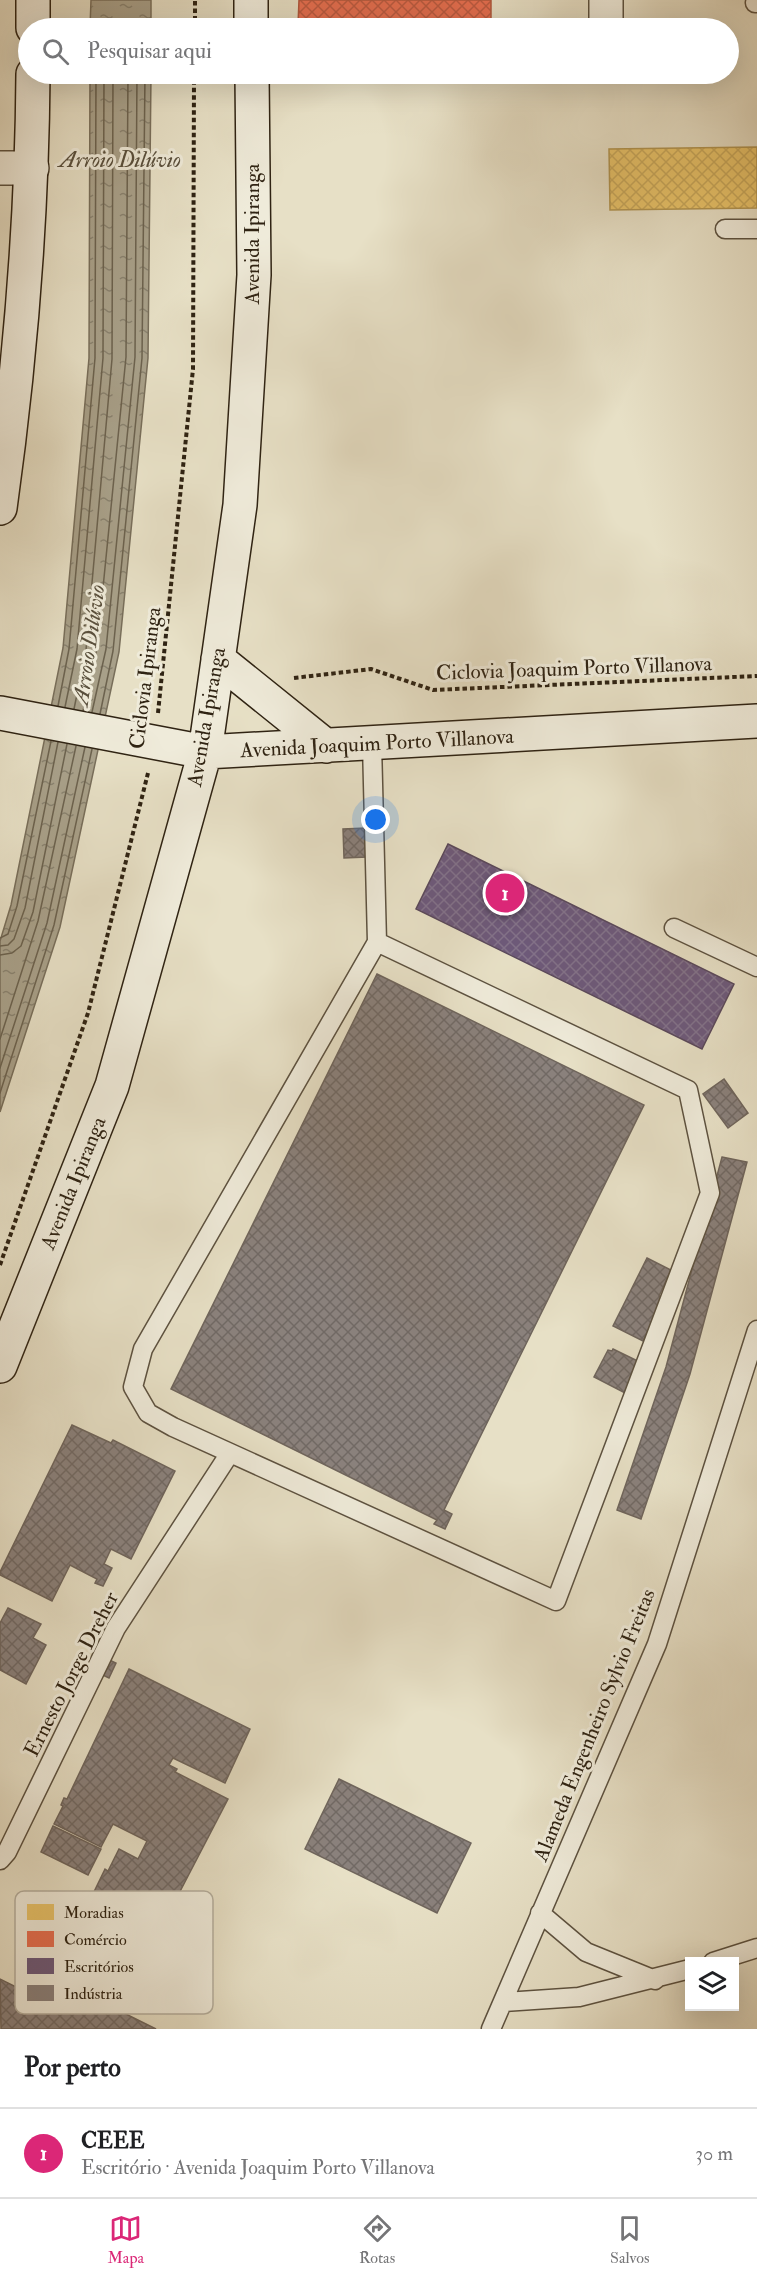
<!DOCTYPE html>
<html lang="pt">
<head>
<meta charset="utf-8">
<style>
	body { margin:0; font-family:"IM FELL Double Pica",serif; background:#f2f2f2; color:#202124 }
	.controls { position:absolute; right:18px; bottom:18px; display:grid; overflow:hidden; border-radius:0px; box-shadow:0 6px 24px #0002 }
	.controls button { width:54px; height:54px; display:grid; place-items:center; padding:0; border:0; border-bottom:2px solid #e0e0e0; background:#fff; color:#202124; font:30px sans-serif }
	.you { position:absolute; left:376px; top:820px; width:21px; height:21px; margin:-15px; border:4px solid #fff; border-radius:50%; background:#1a73e8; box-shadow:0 0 0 9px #1a73e833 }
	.badge { display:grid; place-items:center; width:39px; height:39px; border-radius:50%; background:#db2777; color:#fff; font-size:20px; font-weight:700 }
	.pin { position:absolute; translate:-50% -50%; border:3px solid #fff; box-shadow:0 2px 6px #0006 }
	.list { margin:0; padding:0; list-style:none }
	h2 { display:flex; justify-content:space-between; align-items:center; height:78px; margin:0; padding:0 24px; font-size:26px }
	h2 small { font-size:20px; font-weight:400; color:#757577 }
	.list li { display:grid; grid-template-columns:39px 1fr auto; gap:18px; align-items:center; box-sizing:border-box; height:90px; padding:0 24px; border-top:2px solid #e0e0e0 }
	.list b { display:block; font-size:22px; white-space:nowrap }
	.list p { margin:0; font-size:20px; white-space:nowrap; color:#757577 }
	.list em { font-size:20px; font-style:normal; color:#757577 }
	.icon { flex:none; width:33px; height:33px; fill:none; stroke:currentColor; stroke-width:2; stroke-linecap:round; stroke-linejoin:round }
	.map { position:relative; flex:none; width:757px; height:2029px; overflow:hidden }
	.search { position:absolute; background:#fff; box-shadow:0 6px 24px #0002; left:18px; right:18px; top:18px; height:66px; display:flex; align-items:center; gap:15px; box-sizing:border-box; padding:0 21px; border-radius:33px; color:#757577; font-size:22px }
	.sheet { height:168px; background:#fff }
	nav { display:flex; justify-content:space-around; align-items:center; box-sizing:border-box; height:84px; border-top:2px solid #e0e0e0; background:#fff; font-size:16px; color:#757577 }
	nav a { display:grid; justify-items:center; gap:3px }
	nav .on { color:#db2777 }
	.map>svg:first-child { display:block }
	.water { fill:url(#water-ripples); stroke:#786e5a; stroke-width:1.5 }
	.homes { fill:url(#homes-cross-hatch); stroke:#b19450; stroke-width:1.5 }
	.shops { fill:url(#shops-cross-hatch); stroke:#b0583e; stroke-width:1.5 }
	.offices { fill:url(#offices-cross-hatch); stroke:#5a495b; stroke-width:1.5 }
	.industry { fill:url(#industry-cross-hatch); stroke:#6f655c; stroke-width:1.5 }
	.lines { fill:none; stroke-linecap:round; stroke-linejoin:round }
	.shore { stroke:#6c624e; stroke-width:1.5 }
	.lane-casing { stroke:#5d5240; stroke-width:21 }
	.street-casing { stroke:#5d5240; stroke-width:36 }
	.secondary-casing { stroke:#2f2313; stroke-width:36 }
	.path { stroke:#2f2313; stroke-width:4; stroke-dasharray:4.5 3; stroke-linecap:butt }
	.lane { stroke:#efebda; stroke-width:18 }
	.street { stroke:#efebda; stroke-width:33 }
	.secondary { stroke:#efebda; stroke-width:33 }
	.labels { text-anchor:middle; stroke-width:6; stroke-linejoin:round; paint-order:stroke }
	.street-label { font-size:21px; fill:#2f2313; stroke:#efebda }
	.water-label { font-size:22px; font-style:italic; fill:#594f3c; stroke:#efebda }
	.key { fill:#efebda; stroke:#b5af9e; stroke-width:1.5 }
	.key-label { font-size:16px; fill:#2f2313 }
</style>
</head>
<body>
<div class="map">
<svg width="757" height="2029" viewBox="0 0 757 2029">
	<defs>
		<pattern id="water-ripples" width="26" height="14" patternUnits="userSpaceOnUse" patternTransform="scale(1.5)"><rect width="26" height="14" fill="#a8a089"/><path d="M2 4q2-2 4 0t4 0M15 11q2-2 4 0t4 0" fill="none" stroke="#89826f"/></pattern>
		<pattern id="homes-cross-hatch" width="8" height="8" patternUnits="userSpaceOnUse" patternTransform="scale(1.5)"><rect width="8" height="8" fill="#e9c46a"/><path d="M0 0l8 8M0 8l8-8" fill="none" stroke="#c8a85b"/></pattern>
		<pattern id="shops-cross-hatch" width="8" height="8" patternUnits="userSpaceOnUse" patternTransform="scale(1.5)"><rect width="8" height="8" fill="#e76f51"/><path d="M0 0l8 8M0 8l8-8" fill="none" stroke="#bc5b42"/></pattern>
		<pattern id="offices-cross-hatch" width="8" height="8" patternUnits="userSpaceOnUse" patternTransform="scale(1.5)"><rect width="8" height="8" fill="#6d597a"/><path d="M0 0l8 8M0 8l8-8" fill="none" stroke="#82728a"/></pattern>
		<pattern id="industry-cross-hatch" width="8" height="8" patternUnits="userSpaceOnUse" patternTransform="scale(1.5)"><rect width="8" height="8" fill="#8a817c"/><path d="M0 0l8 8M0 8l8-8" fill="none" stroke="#716964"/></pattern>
	</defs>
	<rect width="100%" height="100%" fill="#e7e0c6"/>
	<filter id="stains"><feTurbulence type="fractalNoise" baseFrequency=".00333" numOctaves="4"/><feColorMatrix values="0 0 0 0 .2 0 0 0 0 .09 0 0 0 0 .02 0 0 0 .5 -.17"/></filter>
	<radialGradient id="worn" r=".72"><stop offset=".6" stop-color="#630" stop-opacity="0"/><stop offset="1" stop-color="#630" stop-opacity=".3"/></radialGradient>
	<!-- water -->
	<path class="water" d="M91 0H151V28H90Z
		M90 74H151L148 358 119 652 60 927 0 1112V941L11 905 63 648 89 358Z"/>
	<!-- homes -->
	<path class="homes" d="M757 147V208L610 210 609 149Z"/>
	<!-- shops -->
	<path class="shops" d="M299 0H491V25H298Z"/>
	<!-- offices -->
	<path class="offices" d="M448 844 734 984 702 1049 416 909Z"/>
	<!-- industry -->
	<path class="industry" d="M366 828 367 857 344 858 343 829Z
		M377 974 644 1105 444 1510 452 1514 445 1529 434 1524 437 1520 171 1389Z
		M724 1079 748 1113 728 1128 703 1094Z
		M722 1157 747 1162 690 1374 641 1519 617 1510 666 1367Z
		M647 1258 671 1270 659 1296 664 1298 643 1341 613 1326Z
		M613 1349 642 1363 627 1394 594 1377 608 1350 612 1351Z
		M72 1425 111 1443 113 1440 175 1471 131 1559 111 1549 104 1564 112 1568 103 1586 95 1583 97 1579 70 1565 52 1601 0 1575V1572Z
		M8 1608 41 1624 33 1638 46 1645 26 1684 0 1670V1623Z
		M101 1656 116 1663 109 1678 94 1671Z
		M129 1669 250 1729 225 1783 173 1758 169 1765 177 1769 175 1772 228 1799 174 1903 177 1904 172 1914 197 1926 185 1949 197 1955 181 1987 170 1982 160 2001 64 1954 105 1869 108 1871 119 1849 138 1859 147 1841 113 1824 101 1847 54 1824 63 1806 61 1805 64 1798 67 1799Z
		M339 1779 471 1843 437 1913 305 1849Z
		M53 1826 101 1849 88 1875 41 1852Z
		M31 1967 156 2029H1L0 1979 20 1989Z"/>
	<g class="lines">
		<!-- shore -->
		<path class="shore" d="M58 706 69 649 95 358 96 74
			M65 707 77 649 103 358 104 74
			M74 709 86 650 112 359 113 74
			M83 711 97 648 126 357 128 74
			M92 712 106 649 135 357 137 74
			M100 714 113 651 142 358 145 74
			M0 938 8 934 17 906 51 741
			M0 946 8 945 14 939 25 908 58 742
			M0 955 12 953 21 946 33 912 67 744
			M0 1039 38 921 76 746
			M0 1068 47 923 85 747
			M0 1093 54 925 92 749"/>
		<!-- lane casing -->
		<g class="lane-casing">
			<path id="lane" d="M755 3H757
				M725 229H757
				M372 744 377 942
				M674 928 757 967
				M377 942 688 1090 710 1193 556 1601 173 1427 148 1413 133 1387 143 1349Z
				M0 1860 7 1852 116 1628 230 1453
				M540 1913 586 1952 655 1980
				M713 1962 757 1948
				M504 2002 579 1997 690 1969
				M491 2029 657 1644 757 1330"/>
		</g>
		<!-- street casing -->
		<g class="street-casing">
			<path id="street" d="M606 18V0
				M0 168H32"/>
		</g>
		<!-- secondary casing -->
		<g class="secondary-casing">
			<path id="secondary" d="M251 0V28
				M33 28V0
				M0 508C20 365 32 218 33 74
				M218 659 326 746
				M0 713 205 752 757 721
				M0 1366 112 1086 205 752 240 505 254 275 252 74"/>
		</g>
		<!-- path -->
		<path class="path" d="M195 28V0
			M294 678 371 669 433 690 757 676
			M158 713 193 369 194 74
			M0 1265 88 1013 148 773"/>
		<!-- lane -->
		<use href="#lane" class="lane"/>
		<!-- street -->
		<use href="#street" class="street"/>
		<!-- secondary -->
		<use href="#secondary" class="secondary"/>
	</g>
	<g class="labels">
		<!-- street labels -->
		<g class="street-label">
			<text transform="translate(252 234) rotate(-90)" y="7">Avenida Ipiranga</text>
			<text transform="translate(574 668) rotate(-2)" y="7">Ciclovia Joaquim Porto Villanova</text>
			<text transform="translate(145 678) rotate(-83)" y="7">Ciclovia Ipiranga</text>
			<text transform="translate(206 717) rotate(-80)" y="7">Avenida Ipiranga</text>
			<text transform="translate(377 743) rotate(-3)" y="7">Avenida Joaquim Porto Villanova</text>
			<text transform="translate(73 1183) rotate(-68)" y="7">Avenida Ipiranga</text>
			<text transform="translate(71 1674) rotate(-63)" y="7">Ernesto Jorge Dreher</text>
			<text transform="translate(594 1725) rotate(-68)" y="7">Alameda Engenheiro Sylvio Freitas</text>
		</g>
		<!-- water labels -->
		<g class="water-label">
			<text x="120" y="167">Arroio Dilúvio</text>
			<text transform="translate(88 645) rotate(-82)" y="8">Arroio Dilúvio</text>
		</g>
	</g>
	<!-- legend -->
	<rect x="15" y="1891" width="198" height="123" rx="9" class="key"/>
	<rect x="27" y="1904" width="27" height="16" fill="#e9c46a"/>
	<rect x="27" y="1931" width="27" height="16" fill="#e76f51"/>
	<rect x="27" y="1958" width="27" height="16" fill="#6d597a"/>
	<rect x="27" y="1985" width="27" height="16" fill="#8a817c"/>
	<g class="key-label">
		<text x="64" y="1918">Moradias</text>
		<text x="64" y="1945">Comércio</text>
		<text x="64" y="1972">Escritórios</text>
		<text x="64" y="1999">Indústria</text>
	</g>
	<rect width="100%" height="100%" filter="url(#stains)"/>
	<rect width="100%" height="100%" fill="url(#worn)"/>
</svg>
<div class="controls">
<button><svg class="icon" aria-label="layers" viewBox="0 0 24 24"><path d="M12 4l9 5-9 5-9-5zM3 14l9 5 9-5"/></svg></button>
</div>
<div class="you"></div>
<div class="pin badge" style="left:505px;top:893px">1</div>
<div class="search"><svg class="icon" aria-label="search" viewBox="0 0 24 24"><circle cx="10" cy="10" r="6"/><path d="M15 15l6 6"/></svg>Pesquisar aqui</div>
</div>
<section class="sheet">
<h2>Por perto<small></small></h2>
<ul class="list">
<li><span class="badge">1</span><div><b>CEEE</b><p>Escritório · Avenida Joaquim Porto Villanova</p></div><em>30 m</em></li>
</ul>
</section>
<nav>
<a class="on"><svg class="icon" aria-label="map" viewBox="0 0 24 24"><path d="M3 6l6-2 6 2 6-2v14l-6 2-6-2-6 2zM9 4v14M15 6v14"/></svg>Mapa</a>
<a><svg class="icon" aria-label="directions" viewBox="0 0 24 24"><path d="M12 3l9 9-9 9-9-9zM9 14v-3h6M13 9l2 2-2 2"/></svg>Rotas</a>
<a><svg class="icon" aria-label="saved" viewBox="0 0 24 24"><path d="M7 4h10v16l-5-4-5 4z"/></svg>Salvos</a>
</nav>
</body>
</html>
